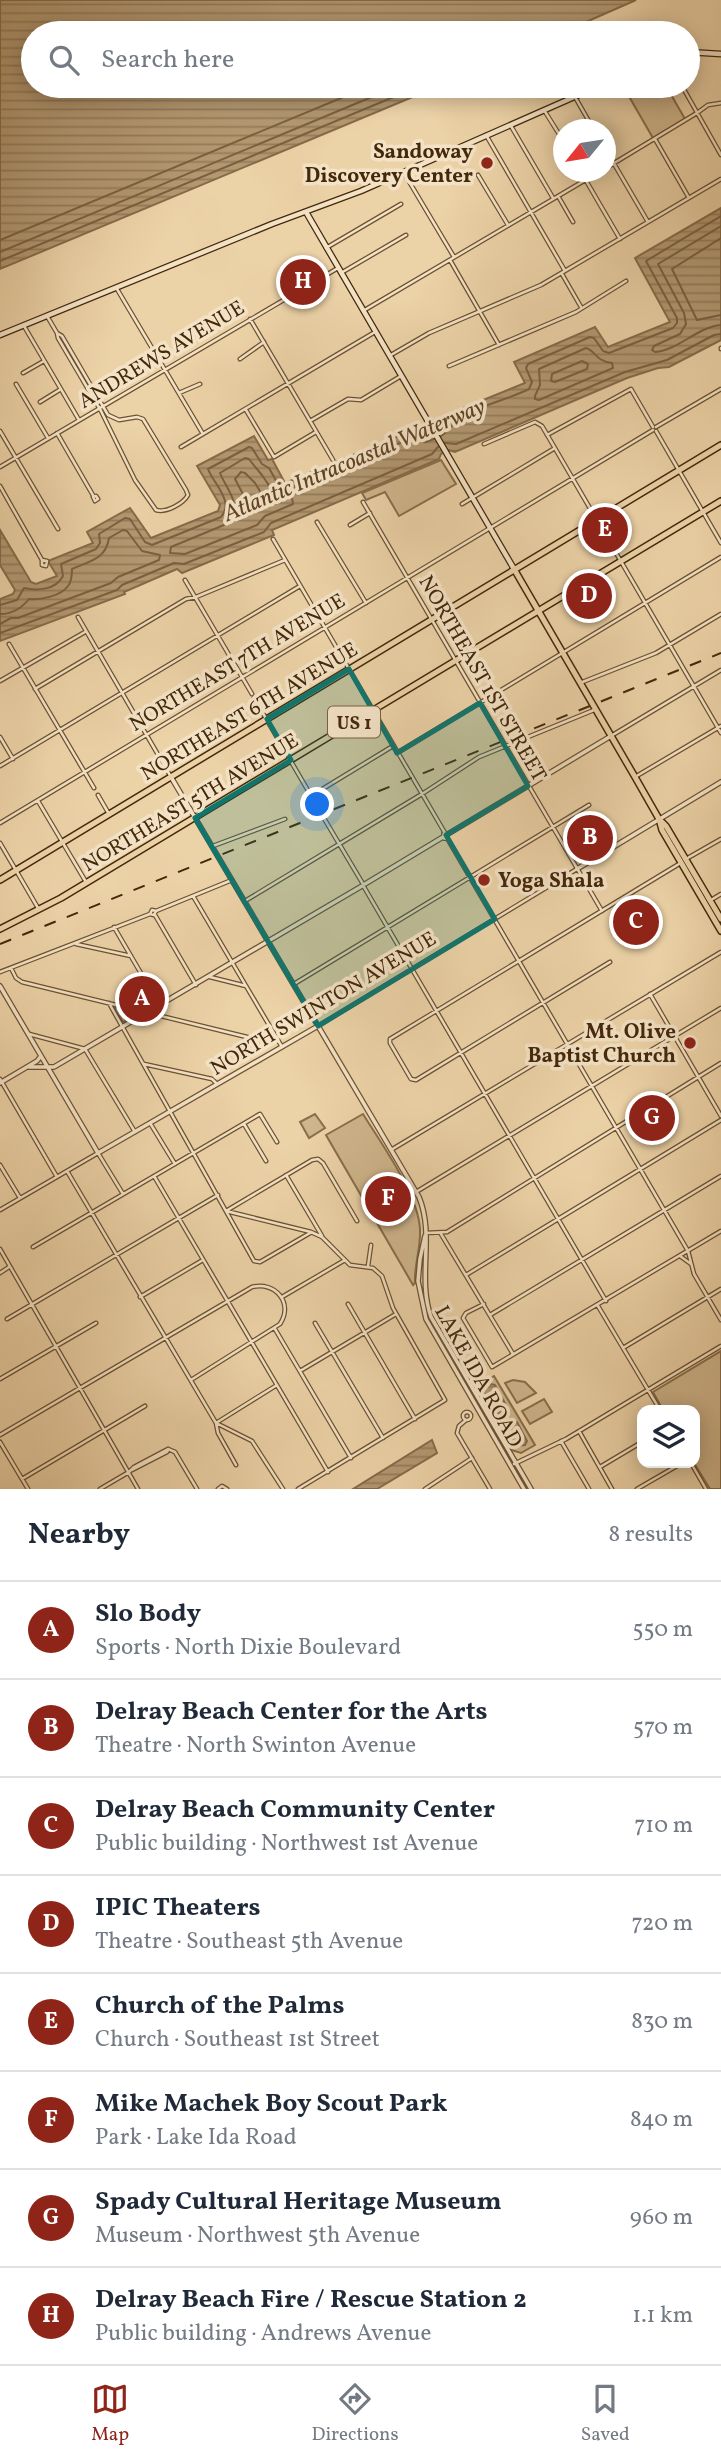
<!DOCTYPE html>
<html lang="en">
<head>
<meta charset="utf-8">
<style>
	body { margin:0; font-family:Vollkorn,serif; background:#f2f2f3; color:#1f2937 }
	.controls { position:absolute; right:21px; bottom:21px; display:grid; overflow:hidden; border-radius:14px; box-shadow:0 4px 18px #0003 }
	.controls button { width:63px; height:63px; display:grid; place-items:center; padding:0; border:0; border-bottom:2px solid #e0e1e3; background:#fff; color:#1f2937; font:35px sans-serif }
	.compass { position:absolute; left:553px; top:119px; width:63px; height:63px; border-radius:50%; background:#fff; box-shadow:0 4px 18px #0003; rotate:240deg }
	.you { position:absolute; left:318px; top:805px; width:24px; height:24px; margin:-18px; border:5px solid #fff; border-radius:50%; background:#1a73e8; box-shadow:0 0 0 10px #1a73e833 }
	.badge { display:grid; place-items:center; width:46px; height:46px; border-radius:50%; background:#8f2418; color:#fff; font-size:23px; font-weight:700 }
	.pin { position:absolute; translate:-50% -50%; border:4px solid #fff; box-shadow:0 2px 7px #0006 }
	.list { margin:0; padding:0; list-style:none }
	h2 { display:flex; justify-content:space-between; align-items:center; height:91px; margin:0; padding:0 28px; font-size:30px }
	h2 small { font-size:23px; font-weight:400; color:#747a83 }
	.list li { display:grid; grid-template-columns:46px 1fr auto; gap:21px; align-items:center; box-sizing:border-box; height:98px; padding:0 28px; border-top:2px solid #e0e1e3 }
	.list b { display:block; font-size:26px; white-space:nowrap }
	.list p { margin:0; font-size:23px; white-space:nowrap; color:#747a83 }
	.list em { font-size:23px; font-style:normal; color:#747a83 }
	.icon { flex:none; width:38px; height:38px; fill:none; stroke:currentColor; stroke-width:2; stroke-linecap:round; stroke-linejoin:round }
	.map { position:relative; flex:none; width:721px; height:1489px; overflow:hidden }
	.search { position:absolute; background:#fff; box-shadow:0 4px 18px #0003; left:21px; right:21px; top:21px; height:77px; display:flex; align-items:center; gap:18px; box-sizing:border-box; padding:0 24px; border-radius:38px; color:#747a83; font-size:26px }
	.sheet { height:875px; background:#fff }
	nav { display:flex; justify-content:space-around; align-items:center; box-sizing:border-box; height:98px; border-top:2px solid #e0e1e3; background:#fff; font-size:19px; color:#747a83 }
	nav a { display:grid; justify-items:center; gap:4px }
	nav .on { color:#8f2418 }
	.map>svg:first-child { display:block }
	.green { fill:#cfb58c; stroke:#896e4b; stroke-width:2 }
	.water { fill:url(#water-rules); stroke:#866b48; stroke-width:2 }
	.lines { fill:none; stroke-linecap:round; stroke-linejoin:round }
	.shore { stroke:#7b603e; stroke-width:2 }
	.minor-casing { stroke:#6d5231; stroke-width:5 }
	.tertiary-casing { stroke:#6d5231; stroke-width:6 }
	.secondary-casing { stroke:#43280a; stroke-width:7 }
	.primary-casing { stroke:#43280a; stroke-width:8 }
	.minor { stroke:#f3e2c6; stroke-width:2.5 }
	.tertiary { stroke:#f3e2c6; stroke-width:3.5 }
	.secondary { stroke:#f3e2c6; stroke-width:4.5 }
	.primary { stroke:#ecd2a7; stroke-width:5 }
	.rail { stroke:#43280a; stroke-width:2; stroke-dasharray:12 12; stroke-linecap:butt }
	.marked { fill:#0f766e; fill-opacity:0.2; stroke:#0f766e; stroke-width:5; stroke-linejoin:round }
	.poi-dot { fill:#8f2418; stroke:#f3e2c6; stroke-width:2.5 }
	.labels { text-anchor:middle; stroke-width:7; stroke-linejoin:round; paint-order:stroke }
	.shield { fill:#f3e2c6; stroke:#786042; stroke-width:2 }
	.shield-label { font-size:19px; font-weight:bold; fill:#43280a }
	.poi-label { font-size:21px; font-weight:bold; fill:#43280a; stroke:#f3e2c6; text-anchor:end }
	.street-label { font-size:21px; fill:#43280a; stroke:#f3e2c6 }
	.water-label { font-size:23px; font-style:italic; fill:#5f4424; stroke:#f3e2c6 }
</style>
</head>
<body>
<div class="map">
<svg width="721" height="1489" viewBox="0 0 721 1489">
	<defs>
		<pattern id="water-rules" width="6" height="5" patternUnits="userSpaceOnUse" patternTransform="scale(1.75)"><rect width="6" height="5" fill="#b39872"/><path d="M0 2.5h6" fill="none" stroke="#937c5c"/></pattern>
	</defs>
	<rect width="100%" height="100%" fill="#ecd2a7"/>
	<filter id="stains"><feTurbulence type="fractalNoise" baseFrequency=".00286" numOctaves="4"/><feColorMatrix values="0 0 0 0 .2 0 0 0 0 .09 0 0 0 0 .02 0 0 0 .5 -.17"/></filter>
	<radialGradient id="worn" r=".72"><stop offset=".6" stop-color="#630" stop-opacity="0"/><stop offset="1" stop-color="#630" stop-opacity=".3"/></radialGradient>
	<!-- green -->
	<path class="green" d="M623 86H666L685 119 653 138Z
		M441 460 456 484 399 516 385 492 366 500 362 493Z
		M116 1007 134 1011 136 1015 123 1022 115 1010Z
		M315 1114 325 1128 309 1138 300 1122Z
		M363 1114C382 1145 418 1194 420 1229 421 1248 414 1265 415 1283L413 1285 326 1135Z
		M721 1351V1489H710L694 1463 695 1410H663L653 1392Z
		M494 1376 535 1445 521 1453 511 1450 476 1389 478 1385Z
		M513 1380 525 1382 536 1393 517 1403 505 1383Z
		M544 1399 552 1412 530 1424 522 1411Z"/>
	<!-- water -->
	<path class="water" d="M0 0H636L561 33H33V86H439L0 269Z
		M721 208V340L669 367 658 368 627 378 455 452 448 450 441 454 439 459 272 530 274 535 182 573 177 569 124 592 125 594 0 641V599L13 594 15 590 0 565V530L31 582 36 584 57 576 48 561 93 543 87 532 130 508 151 538 218 511 220 505 197 466 254 436 268 460 272 459 285 483 404 434 426 435 442 427V422L461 409 525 383 514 362 595 327 608 347 670 322 635 258Z
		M491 1384 495 1385 507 1407 502 1415 503 1421 508 1425 517 1422 527 1441 525 1445 516 1446 510 1441 483 1394 484 1387Z
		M432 1440 437 1453 377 1489H353Z"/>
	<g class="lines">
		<!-- shore -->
		<path class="shore" d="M721 226 658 264 684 313 686 324 680 334 654 346 652 350 655 352C679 350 697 327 721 325
			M721 238 672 269 697 320 721 315
			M0 240 370 86
			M0 252 398 86
			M0 261 420 86
			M586 348C596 351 595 361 612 363L613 368 539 400 535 399V396L540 385 539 369Z
			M582 361 588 364 587 369 555 382 551 381 552 374Z
			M441 436C451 430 454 420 466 414 486 404 509 399 529 389L532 382 526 368 528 364 590 337 594 338 603 351 609 353 673 328 677 323V318L646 261 721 216
			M445 443 456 444 625 372 667 360 714 335 721 334
			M245 458 249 459C254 466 260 472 264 478 273 491 275 499 292 498L293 504 265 516 257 525 185 554 170 553 171 547 224 525C247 509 227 491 220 473Z
			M241 472 245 473 255 483 266 501 265 505 250 515 246 513 245 498 235 479Z
			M0 605 17 600 24 588C37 591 56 590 63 576L61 564 96 549 100 543 99 534 125 518 130 519 145 542 152 545 221 517C235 502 213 483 208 469L249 447 252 448 262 464 269 468 279 486 286 490 405 441 426 442 434 439
			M0 614C12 614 21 609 29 599 41 600 61 596 68 586 72 581 72 574 72 569 90 561 106 559 109 538L123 530 127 531 142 551 160 555 159 560 118 577 111 583 18 618H11L0 624
			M0 633 117 590 122 585 174 563 184 564 264 532 271 523 432 454 438 447"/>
		<!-- minor casing -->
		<g class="minor-casing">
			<path id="minor" d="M682 86 721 155
				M575 97 594 130
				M544 110 564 142
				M511 126 553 198
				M486 135 565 271
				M655 139 689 198
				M606 150 648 222
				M606 168 697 113 708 105 721 103
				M581 172 620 239
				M404 173 454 257
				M478 175 508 225
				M558 196 573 222
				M326 248 401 204
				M450 260 499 345
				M341 273 406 235
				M562 274 581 307
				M117 289 203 434
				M363 311 599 172
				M47 316 57 333
				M250 319 333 460
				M24 326 79 420
				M57 333 62 336 108 415 119 420 137 417 143 419 186 490 188 495C183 504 166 513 156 510L135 480 101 411 58 338Z
				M721 348V349
				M391 355 429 333 541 285 721 179
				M240 359 264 342
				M449 366 576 312 626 281
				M23 373 44 361
				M16 384 48 438
				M179 393 200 384
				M40 402 61 389
				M246 410 274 457 316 432
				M310 421 348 399 361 400 401 376
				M656 427 721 389
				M0 431 58 529
				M656 431 721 543
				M57 433 94 497
				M547 435 631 389 653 427
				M484 444 535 422 542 426 721 733
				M181 447 375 332
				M0 467 338 268
				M0 486 42 560
				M96 496 98 499 95 501 93 497Z
				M363 502 602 911
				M462 504 555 448
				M317 522 366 603
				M350 525 370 513
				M273 539 445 833
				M42 560 47 561 46 566 42 565Z
				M185 580 252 694
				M78 617 171 777
				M9 644 94 788
				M0 681 85 632
				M580 683 656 653 721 614
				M35 689 186 599 196 597 285 560
				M254 698 317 806
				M611 736 721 670
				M0 737 13 759
				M397 753 721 557
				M0 766 300 586
				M635 777 721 726
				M98 795 109 814
				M311 796 393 746
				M38 801 86 882
				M325 820 363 884
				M0 823 653 430
				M447 838 688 1251 694 1274 721 1320
				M0 843 38 908
				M213 846 285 819
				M686 859 721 839
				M364 887 606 1301
				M193 896 282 1047
				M711 900 721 894
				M245 901 422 794 479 757 594 710
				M156 911 154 915 150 914 152 910 156 911 232 880
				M155 915 196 985
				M114 927 160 1006
				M76 944 131 956
				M610 962 416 1080 411 1079 390 1043V1039L679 864
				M11 968 16 978 22 982 251 1038 257 1043
				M0 972 150 914
				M210 977 246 986
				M294 984 589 805
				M650 994 721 1116
				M109 1003 254 1261 260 1262 310 1233
				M318 1026 577 869
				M29 1034 85 1049 135 1132
				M144 1064 212 1079 217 1084
				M0 1079 57 1177
				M150 1123 175 1164
				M244 1124 266 1161
				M391 1150 721 952
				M0 1165 20 1198
				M67 1171 216 1423 218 1433 236 1465
				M286 1175 322 1236
				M154 1176 328 1472
				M416 1192 721 1008
				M0 1210 98 1153 123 1194
				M226 1211 311 1232 322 1237 350 1265 373 1268 382 1276 393 1308 445 1400 298 1489
				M226 1211 312 1160 318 1159 323 1163 357 1221
				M426 1233 447 1232 721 1063
				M441 1234 513 1354
				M33 1247 260 1114 277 1142
				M0 1249 138 1489
				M680 1256 691 1264
				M368 1266 371 1245
				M0 1273 9 1267
				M466 1275 721 1120
				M140 1297 203 1260
				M282 1297 345 1260
				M348 1304 415 1419
				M484 1304 466 1313 463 1318 492 1367 721 1231
				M598 1306 660 1410
				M490 1315 721 1176
				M7 1319 218 1195
				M315 1323 383 1438
				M275 1329 351 1458
				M623 1348 721 1289
				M300 1371 396 1314
				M0 1379 96 1323
				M463 1416a4 4 0 1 1 8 0a4 4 0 1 1-8 0Z
				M466 1420 459 1426 457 1433 490 1489
				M216 1423 252 1441 283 1489
				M216 1423 277 1385
				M579 1431 612 1489
				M0 1435 252 1287C275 1281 294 1303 280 1324L191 1380
				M561 1441 589 1489
				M0 1442 28 1489
				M168 1449 175 1452 197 1489
				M691 1463 706 1489
				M514 1464 566 1439 721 1346
				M600 1467 642 1442
				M132 1470 167 1452 168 1450
				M22 1479 145 1406
				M100 1489 129 1472 134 1467 168 1449
				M218 1489 222 1486 227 1489
				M425 1489 472 1458
				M637 1489 682 1463"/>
		</g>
		<!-- tertiary casing -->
		<g class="tertiary-casing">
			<path id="tertiary" d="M171 777 419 1197C435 1236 417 1277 431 1317L531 1489
				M444 834H447V838H444Z
				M448 834 611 736
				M577 869 721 782
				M365 884 443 837
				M0 986 98 1153 318 1026
				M29 1067H54L362 886
				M0 1083 37 1061 41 1056
				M425 1236 420 1259 418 1281 426 1319 524 1489"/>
		</g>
		<!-- secondary casing -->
		<g class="secondary-casing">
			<path id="secondary" d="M688 52 721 54
				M306 212 514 569
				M0 335 272 224 361 191 599 86"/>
		</g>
		<!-- primary casing -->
		<g class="primary-casing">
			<path id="primary" d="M514 569 635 777 659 819 662 830 721 931
				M659 819 666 826 721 919
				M0 880 721 445
				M0 929 61 898 721 501"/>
		</g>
		<!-- minor -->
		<use href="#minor" class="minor"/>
		<!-- tertiary -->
		<use href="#tertiary" class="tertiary"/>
		<!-- secondary -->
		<use href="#secondary" class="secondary"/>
		<!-- primary -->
		<use href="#primary" class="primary"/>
		<!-- rail -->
		<path class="rail" d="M0 944 721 653"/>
	</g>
	<!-- marked area -->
	<path class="marked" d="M349 669 397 753 480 703 528 786 446 835 495 919 318 1026 195 818 291 760 267 719Z"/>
	<!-- markers -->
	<g class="poi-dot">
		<circle cx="487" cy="163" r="7"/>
		<circle cx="484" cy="880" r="7"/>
		<circle cx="690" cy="1043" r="7"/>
	</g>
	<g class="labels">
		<!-- shield labels -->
		<rect class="shield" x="328" y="706.5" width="52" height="31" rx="5"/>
		<g class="shield-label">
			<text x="354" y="729">US 1</text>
		</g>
		<!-- poi labels -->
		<g class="poi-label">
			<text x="473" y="158">Sandoway<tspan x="473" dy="24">Discovery Center</tspan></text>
			<text x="498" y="887" text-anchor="start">Yoga Shala</text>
			<text x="676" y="1038">Mt. Olive<tspan x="676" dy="24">Baptist Church</tspan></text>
		</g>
		<!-- street labels -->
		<g class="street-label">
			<text transform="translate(161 354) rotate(-31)" y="7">ANDREWS AVENUE</text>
			<text transform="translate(237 662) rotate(-31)" y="7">NORTHEAST 7TH AVENUE</text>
			<text transform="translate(483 678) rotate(60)" y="7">NORTHEAST 1ST STREET</text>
			<text transform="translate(249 711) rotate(-31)" y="7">NORTHEAST 6TH AVENUE</text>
			<text transform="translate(190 802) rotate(-31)" y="7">NORTHEAST 5TH AVENUE</text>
			<text transform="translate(323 1003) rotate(-31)" y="7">NORTH SWINTON AVENUE</text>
			<text transform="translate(479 1376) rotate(61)" y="7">LAKE IDA ROAD</text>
		</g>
		<!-- water labels -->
		<g class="water-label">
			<text transform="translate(354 459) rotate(-23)" y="8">Atlantic Intracoastal Waterway</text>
		</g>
	</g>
	<rect width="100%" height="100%" filter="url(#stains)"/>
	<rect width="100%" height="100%" fill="url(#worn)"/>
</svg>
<div class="controls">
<button><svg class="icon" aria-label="layers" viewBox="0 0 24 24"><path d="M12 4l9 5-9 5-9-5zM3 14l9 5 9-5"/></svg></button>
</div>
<svg class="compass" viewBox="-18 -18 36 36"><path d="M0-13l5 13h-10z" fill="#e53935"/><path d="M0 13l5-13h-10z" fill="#747a83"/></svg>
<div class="you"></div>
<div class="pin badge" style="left:142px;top:999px">A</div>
<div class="pin badge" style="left:590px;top:838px">B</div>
<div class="pin badge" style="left:636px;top:922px">C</div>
<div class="pin badge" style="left:589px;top:596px">D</div>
<div class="pin badge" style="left:605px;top:530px">E</div>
<div class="pin badge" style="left:388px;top:1199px">F</div>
<div class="pin badge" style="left:652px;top:1118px">G</div>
<div class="pin badge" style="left:303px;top:282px">H</div>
<div class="search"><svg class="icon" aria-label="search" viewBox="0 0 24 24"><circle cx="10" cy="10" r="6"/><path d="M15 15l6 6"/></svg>Search here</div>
</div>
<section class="sheet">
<h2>Nearby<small>8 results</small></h2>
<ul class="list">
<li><span class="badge">A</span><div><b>Slo Body</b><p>Sports · North Dixie Boulevard</p></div><em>550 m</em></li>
<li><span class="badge">B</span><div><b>Delray Beach Center for the Arts</b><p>Theatre · North Swinton Avenue</p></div><em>570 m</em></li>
<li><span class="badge">C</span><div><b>Delray Beach Community Center</b><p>Public building · Northwest 1st Avenue</p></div><em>710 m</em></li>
<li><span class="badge">D</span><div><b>IPIC Theaters</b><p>Theatre · Southeast 5th Avenue</p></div><em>720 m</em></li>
<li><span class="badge">E</span><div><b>Church of the Palms</b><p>Church · Southeast 1st Street</p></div><em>830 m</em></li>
<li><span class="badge">F</span><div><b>Mike Machek Boy Scout Park</b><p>Park · Lake Ida Road</p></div><em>840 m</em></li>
<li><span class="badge">G</span><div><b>Spady Cultural Heritage Museum</b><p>Museum · Northwest 5th Avenue</p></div><em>960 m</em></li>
<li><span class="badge">H</span><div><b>Delray Beach Fire / Rescue Station 2</b><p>Public building · Andrews Avenue</p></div><em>1.1 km</em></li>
</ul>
</section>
<nav>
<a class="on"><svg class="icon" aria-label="map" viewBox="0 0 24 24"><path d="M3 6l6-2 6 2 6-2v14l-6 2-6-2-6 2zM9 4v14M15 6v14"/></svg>Map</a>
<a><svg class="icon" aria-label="directions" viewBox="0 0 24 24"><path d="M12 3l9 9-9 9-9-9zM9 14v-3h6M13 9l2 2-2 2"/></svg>Directions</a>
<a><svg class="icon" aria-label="saved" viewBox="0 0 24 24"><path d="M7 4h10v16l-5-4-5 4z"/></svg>Saved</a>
</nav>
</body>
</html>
